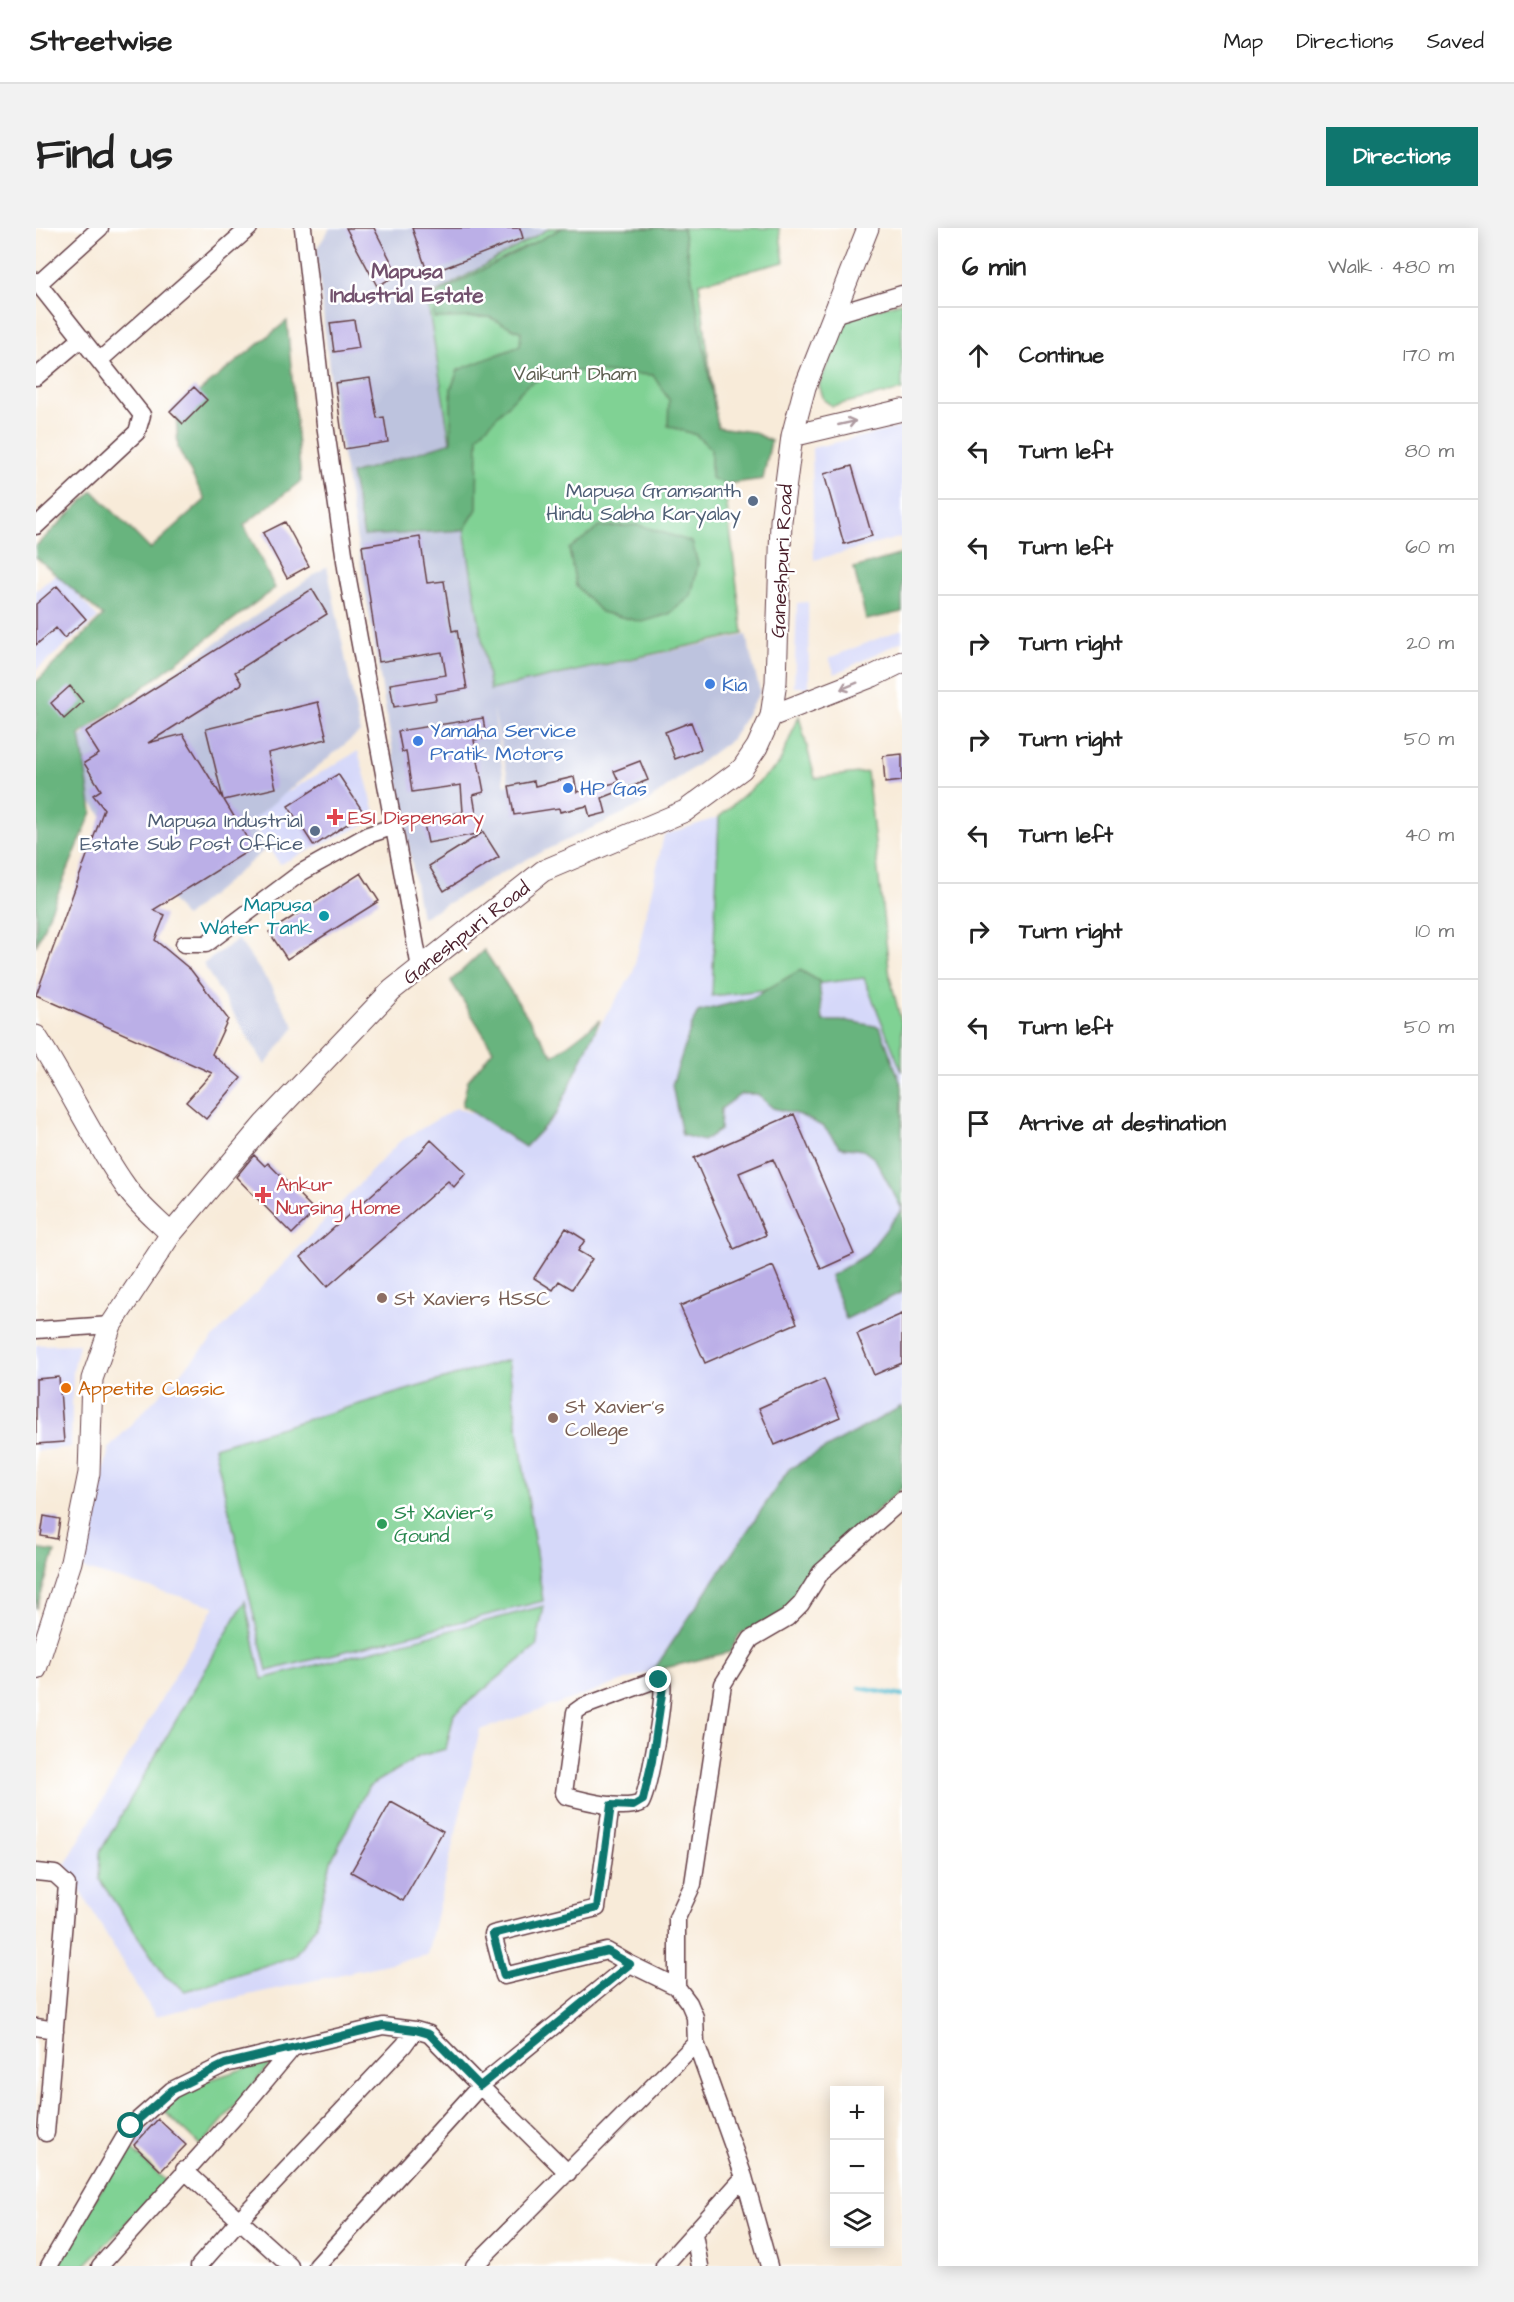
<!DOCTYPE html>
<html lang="en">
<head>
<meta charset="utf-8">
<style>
	body { margin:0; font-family:"Architects Daughter",sans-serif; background:#f2f2f2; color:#222 }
	.controls { position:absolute; right:18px; bottom:18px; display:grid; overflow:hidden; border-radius:0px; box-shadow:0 3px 15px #0003 }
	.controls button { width:54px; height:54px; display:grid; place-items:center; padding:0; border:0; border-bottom:2px solid #e0e0e0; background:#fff; color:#222; font:30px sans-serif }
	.stop { position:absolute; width:18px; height:18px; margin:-14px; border:4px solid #0f766e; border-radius:50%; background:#fff }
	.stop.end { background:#0f766e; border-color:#fff; box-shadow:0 2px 6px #0008 }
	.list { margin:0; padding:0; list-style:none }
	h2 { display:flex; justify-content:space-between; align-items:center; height:78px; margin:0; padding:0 24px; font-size:26px }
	h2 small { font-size:20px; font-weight:400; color:#767676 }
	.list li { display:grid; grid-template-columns:39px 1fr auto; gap:18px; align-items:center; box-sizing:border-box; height:96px; padding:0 24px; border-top:2px solid #e0e0e0 }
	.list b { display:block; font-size:22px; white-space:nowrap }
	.list em { font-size:20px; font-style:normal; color:#767676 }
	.icon { flex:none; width:33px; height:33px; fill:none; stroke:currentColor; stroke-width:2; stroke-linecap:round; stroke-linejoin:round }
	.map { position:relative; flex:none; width:866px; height:2038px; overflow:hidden; border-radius:0px }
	header { display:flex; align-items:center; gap:36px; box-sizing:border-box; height:84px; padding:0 30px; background:#fff; border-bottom:2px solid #e0e0e0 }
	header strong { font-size:28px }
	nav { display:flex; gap:33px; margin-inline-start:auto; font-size:21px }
	.intro { display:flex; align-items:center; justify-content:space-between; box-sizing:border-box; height:144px; padding:0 36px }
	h1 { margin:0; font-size:42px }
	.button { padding:15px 27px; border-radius:0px; background:#0f766e; color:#fff; font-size:21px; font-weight:700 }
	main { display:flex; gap:36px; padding:0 36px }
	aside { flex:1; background:#fff; border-radius:0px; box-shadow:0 3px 15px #0003 }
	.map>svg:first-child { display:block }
	.built { fill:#d5d8f9 }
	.industrial { fill:#bdc3de; fill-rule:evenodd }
	.green { fill:#80d294; stroke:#657860; stroke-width:1.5 }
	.forest { fill:#68b47e; stroke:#596a54; stroke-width:1.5 }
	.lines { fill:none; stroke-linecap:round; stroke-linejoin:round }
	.stream { stroke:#55bdd2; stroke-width:4.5 }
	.building { fill:#bbafe7 }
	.minor-casing { stroke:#643e45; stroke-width:19 }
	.tertiary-casing { stroke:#643e45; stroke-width:23 }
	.minor { stroke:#fff; stroke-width:16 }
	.tertiary { stroke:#fff; stroke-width:21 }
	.oneway { stroke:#ae9aa0 }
	.route { stroke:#0f766e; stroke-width:8 }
	.service-dot { fill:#5c6f8a; stroke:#fff; stroke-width:2 }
	.shop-dot { fill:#3f7fe0; stroke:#fff; stroke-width:2 }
	.health-dot { fill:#e0444e; stroke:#fff; stroke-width:2 }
	.culture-dot { fill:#0f9aa8; stroke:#fff; stroke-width:2 }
	.education-dot { fill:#8d6e63; stroke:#fff; stroke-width:2 }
	.food-dot { fill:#e8710a; stroke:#fff; stroke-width:2 }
	.leisure-dot { fill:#2e9e5b; stroke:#fff; stroke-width:2 }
	.labels { text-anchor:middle; stroke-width:5; stroke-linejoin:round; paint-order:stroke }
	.park-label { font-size:20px; fill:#5d5e50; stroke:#fff }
	.service-label { font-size:20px; fill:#4e5e75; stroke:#fff; text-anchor:end }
	.street-label { font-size:20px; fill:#4a1f2b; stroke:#fff }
	.shop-label { font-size:20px; fill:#366cbe; stroke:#fff; text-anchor:start }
	.health-label { font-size:20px; fill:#be3a42; stroke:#fff; text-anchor:start }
	.culture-label { font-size:20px; fill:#0d838f; stroke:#fff; text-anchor:end }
	.education-label { font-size:20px; fill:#785e54; stroke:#fff; text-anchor:start }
	.food-label { font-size:20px; fill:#c56008; stroke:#fff; text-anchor:start }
	.leisure-label { font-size:20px; fill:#27864d; stroke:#fff; text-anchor:start }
	.neighbourhood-label { font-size:21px; font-weight:bold; fill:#72516d; stroke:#fff }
</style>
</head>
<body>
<header>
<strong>Streetwise</strong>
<nav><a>Map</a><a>Directions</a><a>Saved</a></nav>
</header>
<div class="intro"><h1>Find us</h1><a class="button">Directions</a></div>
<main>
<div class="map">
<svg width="866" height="2038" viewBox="0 0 866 2038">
	<rect width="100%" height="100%" fill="#fff"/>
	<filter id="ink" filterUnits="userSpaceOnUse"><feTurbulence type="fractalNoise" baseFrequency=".0167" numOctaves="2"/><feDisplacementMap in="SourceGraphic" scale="12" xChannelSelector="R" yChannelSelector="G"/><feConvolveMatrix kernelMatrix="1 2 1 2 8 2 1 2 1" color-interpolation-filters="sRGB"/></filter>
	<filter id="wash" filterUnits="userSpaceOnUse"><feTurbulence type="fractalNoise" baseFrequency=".008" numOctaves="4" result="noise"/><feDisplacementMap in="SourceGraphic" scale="24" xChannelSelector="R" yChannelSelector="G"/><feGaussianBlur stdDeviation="1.35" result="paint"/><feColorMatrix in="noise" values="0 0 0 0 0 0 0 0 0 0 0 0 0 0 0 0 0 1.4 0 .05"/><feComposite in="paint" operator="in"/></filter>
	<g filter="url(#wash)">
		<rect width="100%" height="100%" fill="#f8ebd9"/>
		<!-- built -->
		<path class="built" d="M866 199V309L778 332 776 220Z
			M22 344 62 390 0 442V363Z
			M772 374 773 459H758L761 375Z
			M866 401V413L799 446 793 430Z
			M322 523 341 591 244 636 210 588Z
			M683 589 676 767 828 750 866 844V1178L753 1241 617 1443 444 1502 391 1727 119 1788 29 1637 179 1378 46 1341 73 1220 363 914 420 880 496 904 597 745 628 607Z
			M43 1116 37 1143 35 1219 0 1223V1117Z"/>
		<!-- industrial -->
		<path class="industrial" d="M294 0H514L391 70 454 462 710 407 724 464 696 511 611 574 495 629 385 690 296 165 280 22ZM457 480 473 555 470 557H469Z
			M291 338 324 504 214 594 230 621 149 689 17 528Z
			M202 711 233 755 259 799 229 837 167 736Z"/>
		<!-- green -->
		<path class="green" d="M514 0H743L748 34 663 55 707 406 454 462 391 70Z
			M866 74V162L796 178 788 172 783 157 811 89Z
			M763 488 779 550 831 544 854 749 866 797V844L828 750 676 768 683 589 743 536Z
			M472 1132 507 1373 231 1443 178 1219Z
			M209 1373 226 1451 508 1378 500 1419 418 1486 410 1521 384 1528 332 1559 295 1633 279 1699 258 1728 150 1763 129 1748 63 1651 64 1624Z
			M240 1830 165 1918 126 1881 161 1856Z
			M92 1918 131 1954 48 2038H18Z"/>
		<!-- forest -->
		<path class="forest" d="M526 0H647L682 199 717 204 735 213 727 251 690 256 675 250V221L660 207 632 198 633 172 617 147 524 142 491 157 442 208 441 281 428 302 328 308 315 246 415 214V161L422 142 484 118 485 104 453 89 398 90 397 68Z
			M251 93 265 253 208 297 239 360 44 507 56 584 0 718V454L67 388 0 329V318L57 263 114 321 169 272 142 220 140 182Z
			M603 297 656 314 662 336 655 368 633 386 606 394 565 384 540 358 533 321 563 299Z
			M866 326V384L830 392 818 340Z
			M448 722 517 828 564 792 521 885 489 919 426 877 432 852 457 822 415 753Z
			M764 742 783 753 787 793H812L844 799 866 859V1064L810 1091 794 1048 830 1027 866 981 839 931 827 922 804 919 788 899 764 887 737 880 721 866H705L685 881 684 902 667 913 646 907 636 857 655 799 662 784 716 770Z
			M866 1178V1260L784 1333 767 1365 746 1386 704 1406 694 1424 617 1443 753 1241Z
			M0 1321 19 1324 0 1381Z"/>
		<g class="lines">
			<!-- stream -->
			<path class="stream" d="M824 1460 866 1468"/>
		</g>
		<g id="blocks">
			<!-- building -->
			<path class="building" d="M310 0H338L362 47 341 58Z
				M376 0H484L487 10 392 46Z
				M318 92 323 120 298 124 294 95Z
				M334 150 341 190 348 189 352 214 308 221 299 155Z
				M158 159 171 172 147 196 134 183Z
				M816 238 836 308 808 316 788 246Z
				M249 294 273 338 251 350 227 305Z
				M384 309 391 355 408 353 416 403 421 402 431 461 399 466 400 472 358 479 354 456 410 447 406 424 343 434 326 318Z
				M21 358 50 391 28 410 20 400 0 417V376Z
				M276 361 291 386 199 444 206 456 112 515 147 506 187 571 170 501 282 474 291 511 232 525 240 560 188 572 217 620 117 682 129 687 119 712 155 742 192 791 176 826 205 850 170 891 150 874 176 845 0 767 68 581 57 567 65 562 48 535 63 526 49 504Z
				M34 458 47 474 28 491 15 475Z
				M447 490 450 510 438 512 448 564 437 567 442 596 463 629 408 663 393 638 446 605 392 615 387 591 427 584 425 557 376 564 370 523 366 524 362 503Z
				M655 494 665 521 639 531 629 504Z
				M866 526V553L849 555 847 528Z
				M604 533 612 552 566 570 570 585 554 589 551 578 524 584 523 580 478 587 473 558 498 553 499 558 538 549 541 564 583 554 578 543Z
				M302 546 328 585 278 618 252 578Z
				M325 645 343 673 251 731 233 704Z
				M758 886 818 1026 785 1041 737 931 703 945 730 1007 698 1021 658 930Z
				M395 912 430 945 418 959 412 953 291 1059 265 1029 384 924Z
				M218 927 229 938 232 935 279 983 256 1006 200 949Z
				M530 1000 549 1012 542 1023 556 1031 536 1061 523 1053 517 1062 498 1050Z
				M737 1038 761 1095 669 1135 644 1078Z
				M866 1086V1135L838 1147 821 1106Z
				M23 1149 28 1214 0 1216V1151Z
				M788 1151 804 1189 739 1217 723 1180Z
				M8 1288 24 1291 21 1311 5 1308Z
				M355 1574 407 1603 367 1673 315 1644Z
				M122 1891 150 1917 125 1943 98 1917Z"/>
		</g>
	</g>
	<g filter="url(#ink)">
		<use href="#blocks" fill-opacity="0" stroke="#643e45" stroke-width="1.5"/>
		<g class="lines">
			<!-- minor casing -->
			<g class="minor-casing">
				<path id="minor" d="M267 0 289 196 311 346 384 740
					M0 53 106 187 101 204 0 298
					M2 56 64 0
					M797 87 866 66
					M64 132 213 0
					M0 149 46 110
					M148 716H170L266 644 332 607 356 599
					M0 1102 75 1097
					M619 1452 626 1454C629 1471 613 1561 605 1575 586 1583 549 1573 530 1568L528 1565 539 1484 546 1479Z
					M575 1577 561 1680 457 1706 468 1748 571 1723 594 1736
					M0 1644 19 1646 31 1657 10 1905
					M641 1759V1690L657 1656 687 1456 715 1411 751 1390 765 1376 785 1344 866 1272
					M0 1799 19 1802
					M148 1942 254 2038
					M658 2006 664 2038
					M13 2038 95 1898 136 1862 189 1836 347 1798 379 1802 393 1806 444 1858 532 1945
					M64 2038 204 1883 255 1822
					M163 2038 204 1991 368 1817 379 1802
					M281 2038 444 1858 594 1736 641 1759 653 1775 659 1789 660 1815 708 1949 733 2038
					M438 2038 660 1815
					M628 2038 708 1949"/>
			</g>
			<!-- tertiary casing -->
			<g class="tertiary-casing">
				<path id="tertiary" d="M756 208 866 182
					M735 488 837 448 866 434
					M0 808C32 857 56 911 90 959 102 977 120 991 135 1006
					M0 1441 35 1334 53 1245 56 1151 75 1097 135 1006 228 896 356 762 507 643 649 583 706 541 721 519 735 488 740 454 745 293 756 208 769 159 832 0"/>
			</g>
			<!-- minor -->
			<use href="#minor" class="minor"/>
			<!-- tertiary -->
			<use href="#tertiary" class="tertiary"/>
		</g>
		<!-- one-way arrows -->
		<defs><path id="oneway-shaft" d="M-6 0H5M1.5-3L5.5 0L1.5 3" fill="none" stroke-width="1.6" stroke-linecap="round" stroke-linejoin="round" transform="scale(1.5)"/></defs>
		<g class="oneway">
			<use href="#oneway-shaft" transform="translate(811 195) rotate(-13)"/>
			<use href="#oneway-shaft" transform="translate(813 458) rotate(158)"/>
		</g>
	</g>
	<g class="lines" filter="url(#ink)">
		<!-- route -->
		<path class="route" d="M95 1898 136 1862 189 1836 347 1798 379 1802 393 1806 444 1858 594 1736 571 1723 468 1748 457 1706 561 1680 575 1577 597 1578 607 1572 616 1533 626 1466 627 1457 623 1452"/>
	</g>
	<!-- markers -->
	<g class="service-dot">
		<circle cx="717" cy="273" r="6"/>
		<circle cx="279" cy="603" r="6"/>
	</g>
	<g class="shop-dot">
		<circle cx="674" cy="456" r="6"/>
		<circle cx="382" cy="513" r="6"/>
		<circle cx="532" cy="560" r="6"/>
	</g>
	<g class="health-dot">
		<path d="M296 580h6v6h6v6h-6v6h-6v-6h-6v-6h6z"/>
		<path d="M224 958h6v6h6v6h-6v6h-6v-6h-6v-6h6z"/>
	</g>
	<circle class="culture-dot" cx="288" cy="688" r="6"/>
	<g class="education-dot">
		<circle cx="346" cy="1070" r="6"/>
		<circle cx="517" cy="1190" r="6"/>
	</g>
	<circle class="food-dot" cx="30" cy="1160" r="6"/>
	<circle class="leisure-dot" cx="346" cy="1296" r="6"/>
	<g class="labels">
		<!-- park labels -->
		<g class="park-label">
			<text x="539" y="152">Vaikunt Dham</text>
		</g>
		<!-- service labels -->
		<g class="service-label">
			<text x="705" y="269">Mapusa Gramsanth<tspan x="705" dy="23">Hindu Sabha Karyalay</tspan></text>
			<text x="267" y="599">Mapusa Industrial<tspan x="267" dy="23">Estate Sub Post Office</tspan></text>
		</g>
		<!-- street labels -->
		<g class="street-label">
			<text transform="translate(745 333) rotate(-87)" y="7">Ganeshpuri Road</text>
			<text transform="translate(430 704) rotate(-38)" y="7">Ganeshpuri Road</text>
		</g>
		<!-- shop labels -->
		<g class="shop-label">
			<text x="686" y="463">Kia</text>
			<text x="394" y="509">Yamaha Service<tspan x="394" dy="23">Pratik Motors</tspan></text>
			<text x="544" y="567">HP Gas</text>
		</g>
		<!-- health labels -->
		<g class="health-label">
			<text x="312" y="596">ESI Dispensary</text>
			<text x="240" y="963">Ankur<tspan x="240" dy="23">Nursing Home</tspan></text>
		</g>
		<!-- culture labels -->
		<g class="culture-label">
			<text x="276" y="683">Mapusa<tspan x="276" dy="23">Water Tank</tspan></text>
		</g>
		<!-- education labels -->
		<g class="education-label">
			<text x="358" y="1077">St Xaviers HSSC</text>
			<text x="529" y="1185">St Xavier's<tspan x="529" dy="23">College</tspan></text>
		</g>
		<!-- food labels -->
		<g class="food-label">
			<text x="42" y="1167">Appetite Classic</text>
		</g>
		<!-- leisure labels -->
		<g class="leisure-label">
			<text x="358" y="1291">St Xavier's<tspan x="358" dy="23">Gound</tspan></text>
		</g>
		<!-- neighbourhood labels -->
		<g class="neighbourhood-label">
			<text x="371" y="50">Mapusa<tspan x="371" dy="24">Industrial Estate</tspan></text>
		</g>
	</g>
</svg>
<div class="controls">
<button>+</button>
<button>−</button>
<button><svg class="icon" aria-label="layers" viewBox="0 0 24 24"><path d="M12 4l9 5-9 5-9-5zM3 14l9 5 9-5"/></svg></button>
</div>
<div class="stop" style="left:95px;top:1898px"></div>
<div class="stop end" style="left:623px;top:1452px"></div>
</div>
<aside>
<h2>6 min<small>Walk · 480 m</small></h2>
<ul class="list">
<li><svg class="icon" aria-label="ahead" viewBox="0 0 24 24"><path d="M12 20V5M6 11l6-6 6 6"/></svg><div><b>Continue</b></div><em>170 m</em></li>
<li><svg class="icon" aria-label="left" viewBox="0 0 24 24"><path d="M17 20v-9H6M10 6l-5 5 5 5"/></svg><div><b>Turn left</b></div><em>80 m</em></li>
<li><svg class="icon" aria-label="left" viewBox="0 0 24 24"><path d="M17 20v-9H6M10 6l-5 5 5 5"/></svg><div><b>Turn left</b></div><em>60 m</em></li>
<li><svg class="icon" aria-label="right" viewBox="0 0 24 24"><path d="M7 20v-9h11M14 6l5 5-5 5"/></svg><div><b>Turn right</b></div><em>20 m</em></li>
<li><svg class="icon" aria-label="right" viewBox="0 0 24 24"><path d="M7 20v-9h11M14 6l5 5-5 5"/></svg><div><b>Turn right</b></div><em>50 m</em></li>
<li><svg class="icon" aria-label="left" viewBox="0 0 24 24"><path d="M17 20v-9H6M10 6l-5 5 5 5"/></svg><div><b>Turn left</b></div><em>40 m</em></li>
<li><svg class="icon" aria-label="right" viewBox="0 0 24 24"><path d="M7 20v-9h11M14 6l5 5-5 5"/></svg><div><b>Turn right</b></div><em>10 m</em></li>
<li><svg class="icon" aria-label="left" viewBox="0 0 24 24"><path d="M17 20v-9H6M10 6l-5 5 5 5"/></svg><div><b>Turn left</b></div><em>50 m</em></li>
<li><svg class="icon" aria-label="arrive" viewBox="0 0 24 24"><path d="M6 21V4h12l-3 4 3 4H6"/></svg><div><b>Arrive at destination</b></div></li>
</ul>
</aside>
</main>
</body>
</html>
